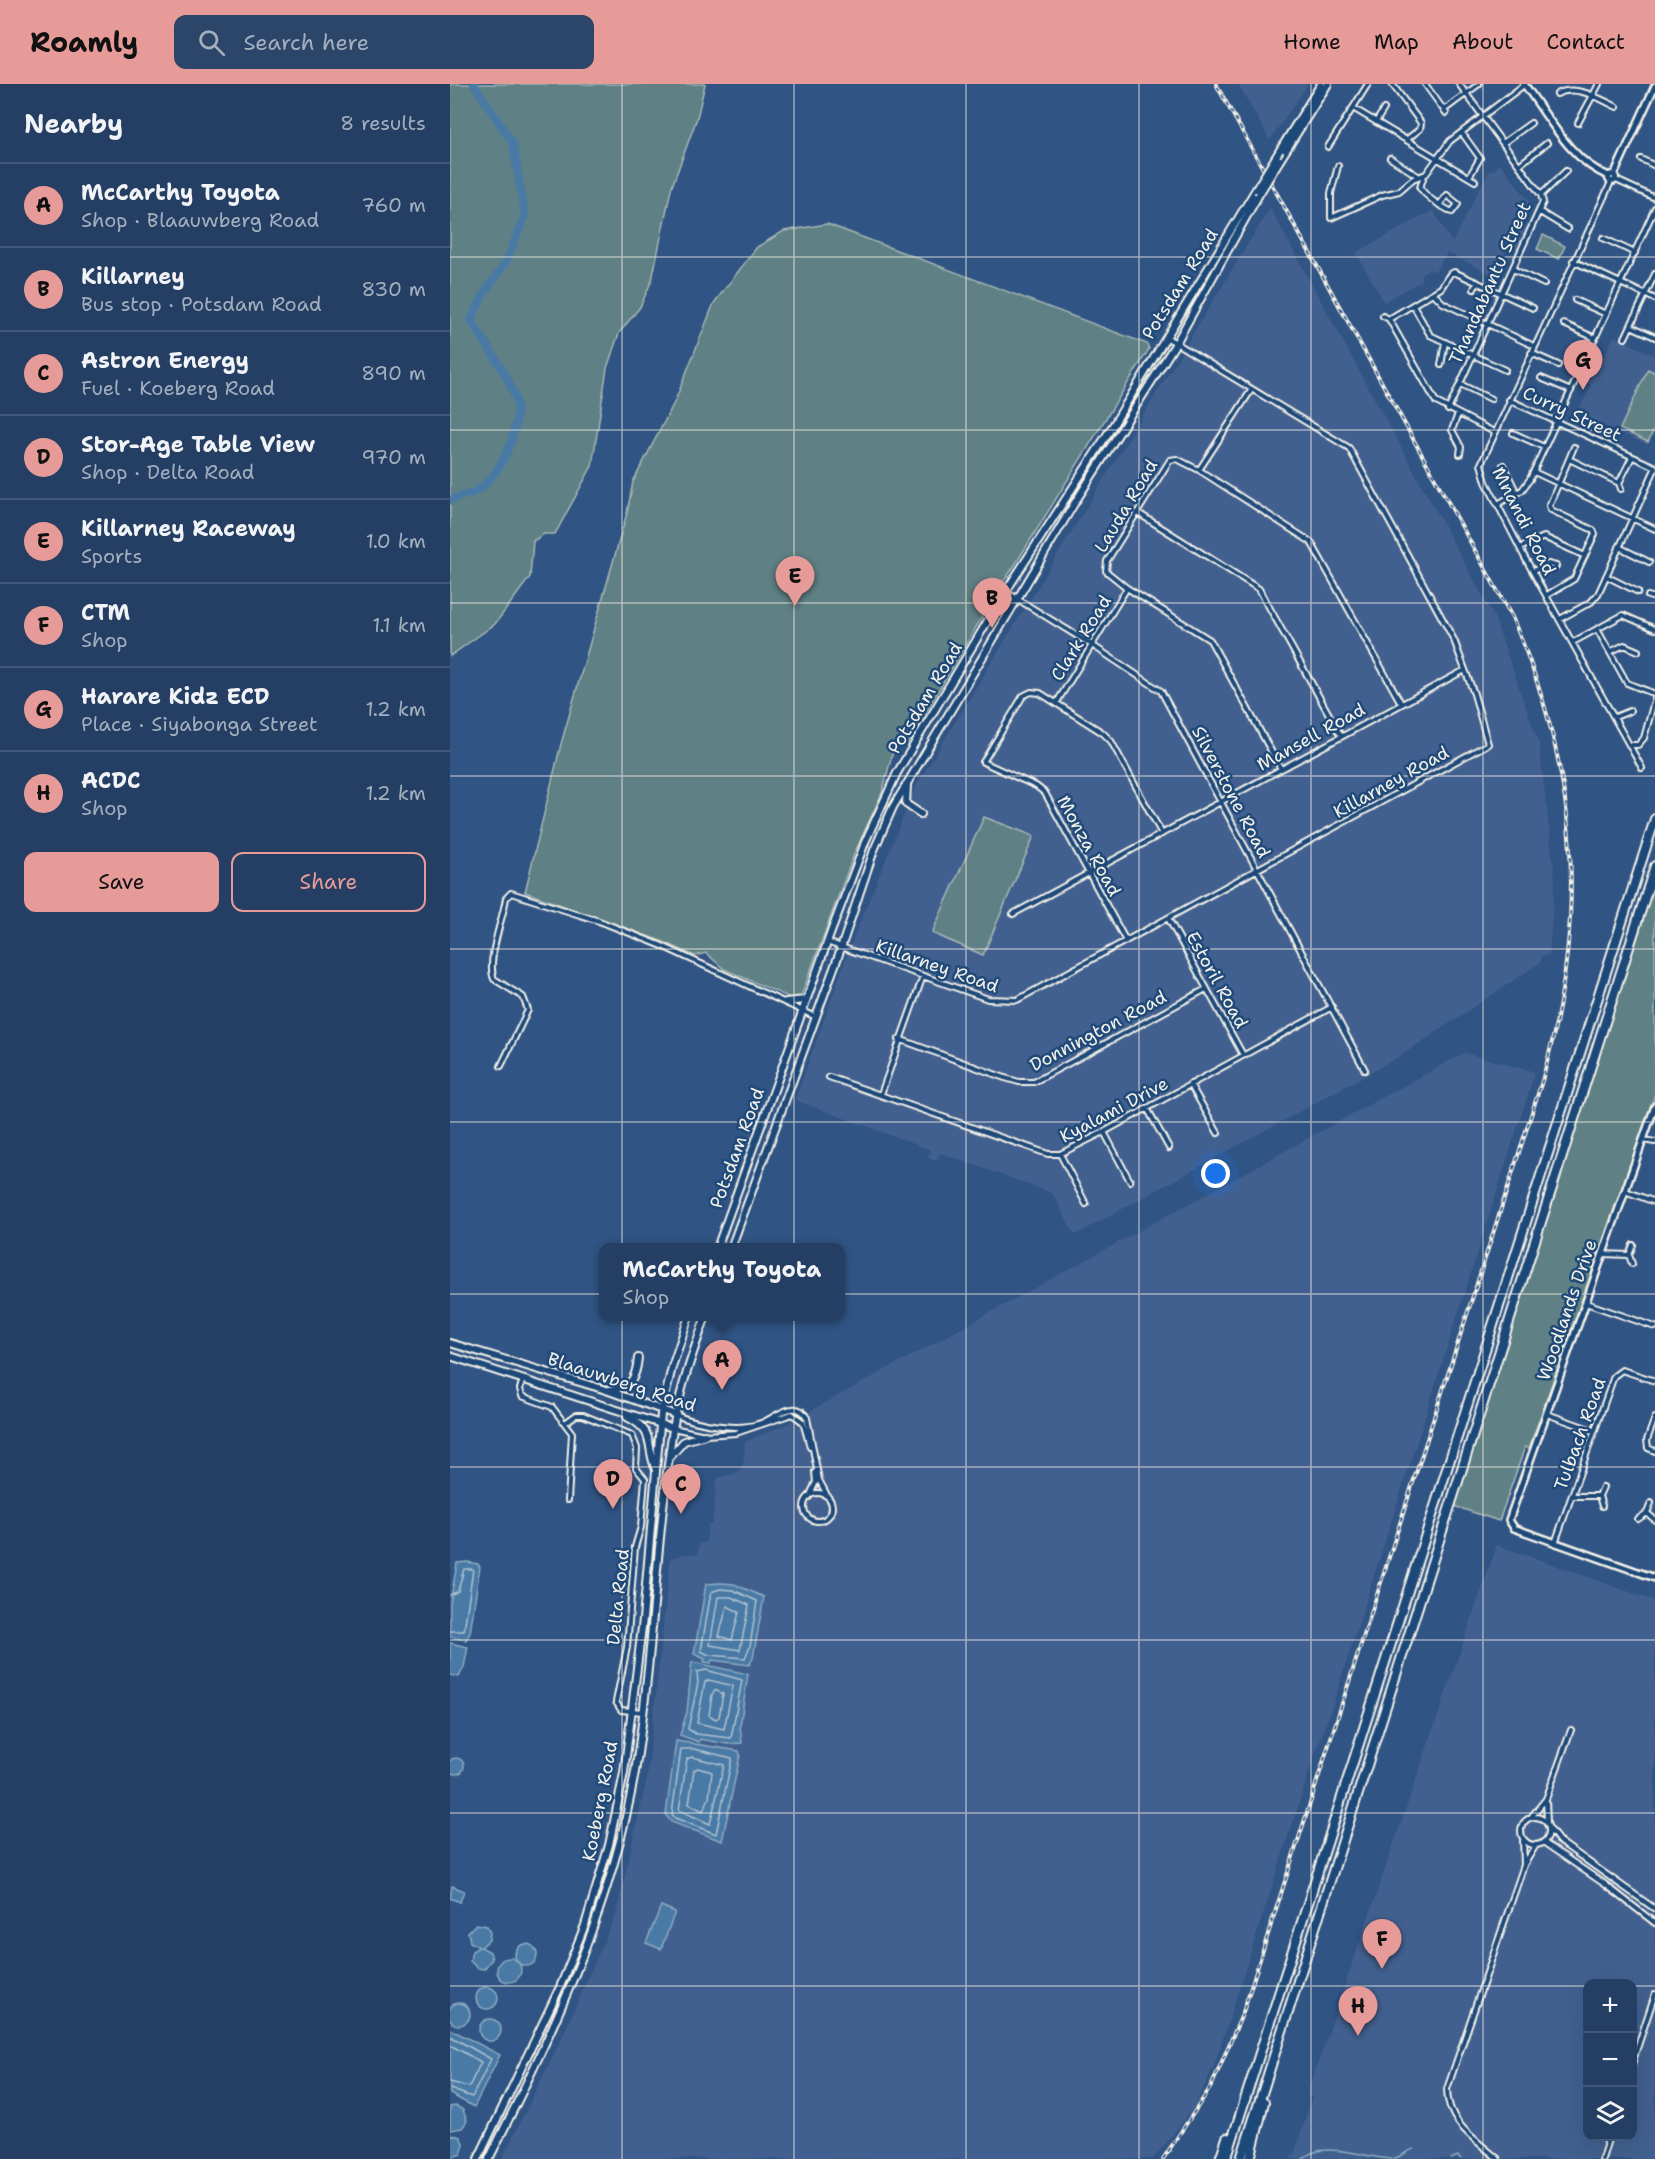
<!DOCTYPE html>
<html lang="en">
<head>
<meta charset="utf-8">
<style>
	body { margin:0; font-family:"Shantell Sans",sans-serif; background:#2c4669; color:#f1f3f6 }
	.controls { position:absolute; right:18px; bottom:18px; display:grid; overflow:hidden; border-radius:12px; box-shadow:0 6px 24px #0002 }
	.controls button { width:54px; height:54px; display:grid; place-items:center; padding:0; border:0; border-bottom:2px solid #415878; background:#243f63; color:#f1f3f6; font:30px sans-serif }
	.you { position:absolute; left:766px; top:1090px; width:21px; height:21px; margin:-15px; border:4px solid #fff; border-radius:50%; background:#1a73e8; box-shadow:0 0 0 9px #1a73e833 }
	.badge { display:grid; place-items:center; width:39px; height:39px; border-radius:50%; background:#e69b98; color:#111; font-size:20px; font-weight:700 }
	.pin { position:absolute; translate:-50% -50px; filter:drop-shadow(0 2px 3px #0008) }
	.pin::after { content:''; position:absolute; top:32px; width:21px; height:18px; background:inherit; clip-path:polygon(0 0,100% 0,50% 100%) }
	.popup { position:absolute; left:149px; top:1159px; width:246px; height:78px; box-sizing:border-box; display:grid; place-content:center; border-radius:12px; background:#243f63; filter:drop-shadow(0 2px 4px #0005); font-size:20px; white-space:nowrap; color:#a3afbe }
	.popup b { font-size:22px; color:#f1f3f6 }
	.popup::after { content:''; position:absolute; left:50%; top:100%; margin-left:-12px; border:12px solid transparent; border-top-color:#243f63 }
	.list { margin:0; padding:0; list-style:none }
	h2 { display:flex; justify-content:space-between; align-items:center; height:78px; margin:0; padding:0 24px; font-size:26px }
	h2 small { font-size:20px; font-weight:400; color:#a3afbe }
	.list li { display:grid; grid-template-columns:39px 1fr auto; gap:18px; align-items:center; box-sizing:border-box; height:84px; padding:0 24px; border-top:2px solid #415878 }
	.list b { display:block; font-size:22px; white-space:nowrap }
	.list p { margin:0; font-size:20px; white-space:nowrap; color:#a3afbe }
	.list em { font-size:20px; font-style:normal; color:#a3afbe }
	.actions { display:flex; gap:12px; padding:18px 24px }
	.actions a { flex:1; padding:14px 0; border:2px solid #e69b98; border-radius:12px; text-align:center; font-size:21px; color:#e69b98 }
	.actions .main { background:#e69b98; color:#111 }
	.icon { flex:none; width:33px; height:33px; fill:none; stroke:currentColor; stroke-width:2; stroke-linecap:round; stroke-linejoin:round }
	.map { position:relative; flex:none; width:1205px; height:2075px; overflow:hidden }
	header { display:flex; align-items:center; gap:36px; box-sizing:border-box; height:84px; padding:0 30px; background:#e69b98; color:#111 }
	header strong { font-size:28px }
	nav { display:flex; gap:33px; margin-inline-start:auto; font-size:21px }
	.search { width:420px; height:54px; background:#2c4669; display:flex; align-items:center; gap:15px; box-sizing:border-box; padding:0 21px; border-radius:12px; color:#a3afbe; font-size:22px }
	main { display:flex }
	aside { flex:1; background:#243f63 }
	.map>svg:first-child { display:block }
	.built { fill:#43618f; fill-rule:evenodd }
	.green { fill:#5e8084; stroke:#a9b8b6; stroke-width:1.5 }
	.water { fill:#497aa6; stroke:#8daac0; stroke-width:1.5 }
	.lines { fill:none; stroke-linecap:round; stroke-linejoin:round }
	.shore { stroke:#b0c1ce; stroke-width:1.5 }
	.stream { stroke:#8daac0; stroke-width:1.5 }
	.river { stroke:#497aa6; stroke-width:8 }
	.minor-casing { stroke:#f4f1e8; stroke-width:8 }
	.tertiary-casing { stroke:#f4f1e8; stroke-width:10 }
	.primary-casing { stroke:#f4f1e8; stroke-width:10 }
	.motorway-casing { stroke:#f4f1e8; stroke-width:12 }
	.minor { stroke:#1f4a7a; stroke-width:4 }
	.tertiary { stroke:#1f4a7a; stroke-width:5 }
	.primary { stroke:#1f4a7a; stroke-width:6 }
	.motorway { stroke:#1f4a7a; stroke-width:8 }
	.rail-casing { stroke:#f4f1e8; stroke-width:4 }
	.rail { stroke:#1f4a7a; stroke-width:1.5; stroke-dasharray:4.5; stroke-linecap:butt }
	.primary-bridge-casing { stroke:#f4f1e8; stroke-width:10; stroke-linecap:butt }
	.primary-bridge { stroke:#1f4a7a; stroke-width:6 }
	.grid { fill:none; stroke:#f4f1e8; stroke-width:1.5; stroke-opacity:0.55 }
	.labels { text-anchor:middle; stroke-width:5; stroke-linejoin:round; paint-order:stroke }
	.street-label { font-size:18px; fill:#f4f1e8; stroke:#1f4a7a }
</style>
</head>
<body>
<header>
<strong>Roamly</strong>
<div class="search"><svg class="icon" aria-label="search" viewBox="0 0 24 24"><circle cx="10" cy="10" r="6"/><path d="M15 15l6 6"/></svg>Search here</div>
<nav><a>Home</a><a>Map</a><a>About</a><a>Contact</a></nav>
</header>
<main>
<aside>
<h2>Nearby<small>8 results</small></h2>
<ul class="list">
<li><span class="badge">A</span><div><b>McCarthy Toyota</b><p>Shop · Blaauwberg Road</p></div><em>760 m</em></li>
<li><span class="badge">B</span><div><b>Killarney</b><p>Bus stop · Potsdam Road</p></div><em>830 m</em></li>
<li><span class="badge">C</span><div><b>Astron Energy</b><p>Fuel · Koeberg Road</p></div><em>890 m</em></li>
<li><span class="badge">D</span><div><b>Stor-Age Table View</b><p>Shop · Delta Road</p></div><em>970 m</em></li>
<li><span class="badge">E</span><div><b>Killarney Raceway</b><p>Sports</p></div><em>1.0 km</em></li>
<li><span class="badge">F</span><div><b>CTM</b><p>Shop</p></div><em>1.1 km</em></li>
<li><span class="badge">G</span><div><b>Harare Kidz ECD</b><p>Place · Siyabonga Street</p></div><em>1.2 km</em></li>
<li><span class="badge">H</span><div><b>ACDC</b><p>Shop</p></div><em>1.2 km</em></li>
</ul>
<div class="actions"><a class="main">Save</a><a>Share</a></div>
</aside>
<div class="map">
<svg width="1205" height="2075" viewBox="0 0 1205 2075">
	<rect width="100%" height="100%" fill="#305484"/>
	<filter id="ink" filterUnits="userSpaceOnUse"><feTurbulence type="fractalNoise" baseFrequency=".0167" numOctaves="2"/><feDisplacementMap in="SourceGraphic" scale="12" xChannelSelector="R" yChannelSelector="G"/><feConvolveMatrix kernelMatrix="1 2 1 2 8 2 1 2 1" color-interpolation-filters="sRGB"/></filter>
	<g filter="url(#ink)">
		<!-- built -->
		<path class="built" d="M788 0H858L820 56Z
			M1050 79 1079 117 1069 139 1078 144 1067 166 1058 162 1044 191 997 169 985 188 980 185 971 190V197L934 218 906 169 983 126 1002 159 1032 100 1040 86 1043 87Z
			M820 124 1044 533 1089 660 1105 794 1099 872H1091V878L952 971 625 1151 602 1109 490 1069 487 1077 478 1074 481 1066 345 1016 404 853 466 702Z
			M1164 252 1205 272V346L1198 361 1127 330 1141 301 1130 296 1140 274 1151 279Z
			M1014 969 1085 988 883 1620 862 1679 764 1982 744 2023 703 2075H52L109 1960 166 1830 197 1695 220 1477 221 1474 235 1470H248L249 1459H256L258 1440H262L267 1394 284 1390 291 1385 294 1376 295 1358 335 1341Z
			M1047 1461 1205 1517V2075H840L845 2068 862 2013 857 2011ZM1138 1900H1182V2052H1138Z"/>
		<!-- green -->
		<path class="green" d="M0 0H255L247 34 221 105 202 196 190 223 169 249 157 284 142 382 105 450H94L83 457 80 493 45 540 0 572Z
			M377 140 697 260 699 265 563 484 554 497 542 494 537 502 545 511 457 660 446 656 432 709 404 770 351 912 345 916 274 885 256 869 245 872 214 858 75 808 111 660 177 429 183 398 225 317 264 219 307 163 334 147Z
			M1093 151 1115 162 1109 175 1087 165Z
			M1198 285 1205 289V343L1198 358 1170 345Z
			M534 733 584 752 533 871 482 849Z
			M1205 799V1010L1079 1364 1075 1363 1049 1437 1004 1422Z"/>
		<!-- water -->
		<path class="water" d="M17 1478 28 1480 30 1483 20 1549 16 1556 0 1553V1519L7 1479Z
			M270 1499 284 1500 314 1513 303 1574 299 1581 262 1576 261 1579 254 1578 255 1575 244 1570 256 1500Z
			M0 1559 18 1563 14 1583 9 1593 0 1591Z
			M242 1578 298 1590 290 1642 292 1659 278 1660 250 1655 249 1658 230 1651 237 1628Z
			M226 1657 289 1667 290 1671 272 1757 221 1738 216 1731Z
			M-2 1682a8 8 0 1 1 16 0a8 8 0 1 1-16 0Z
			M2 1802 14 1807 10 1818 0 1814Z
			M211 1822 225 1828 211 1865 196 1859Z
			M26 1840 37 1842 40 1849 39 1856 31 1863 40 1868 42 1875 34 1885 27 1884 20 1877 22 1867 29 1863 20 1858 18 1848Z
			M65 1871a11 11 0 1 1 22 0a11 11 0 1 1-22 0Z
			M47 1886a12 12 0 1 1 24 0a12 12 0 1 1-24 0Z
			M26 1914a11 11 0 1 1 22 0a11 11 0 1 1-22 0Z
			M-2 1930a11 11 0 1 1 22 0a11 11 0 1 1-22 0Z
			M29 1946a11 11 0 1 1 22 0a11 11 0 1 1-22 0Z
			M0 1945 50 1971 24 2023 0 2010Z
			M6 2022 13 2026 17 2037 12 2044 0 2046V2023Z
			M0 2050 10 2053 14 2061 11 2070 0 2074Z"/>
		<g class="lines">
			<!-- shore -->
			<path class="shore" d="M270 1505 283 1506 307 1517 300 1562 295 1574 259 1571 251 1567 261 1508Z
				M0 1511 8 1507 14 1485H23L14 1547H0
				M268 1513H281L299 1521 290 1566 260 1561Z
				M277 1522 289 1528 282 1556 269 1552Z
				M256 1586 292 1596 281 1654 246 1650 238 1645 248 1599 247 1588Z
				M259 1596 283 1602 274 1645 247 1639 255 1598Z
				M265 1606 273 1610 269 1633 266 1635 259 1631 262 1611Z
				M231 1665H244L282 1674 266 1750 225 1734 222 1730Z
				M242 1673 274 1681 260 1740 229 1726 237 1675Z
				M248 1684 262 1688 259 1714 253 1727 239 1720 244 1686Z
				M0 1952 41 1975 22 2013 0 2005
				M0 1961 31 1978 19 2003 0 1998"/>
			<!-- stream -->
			<path class="stream" d="M853 2075C871 2055 919 2075 942 2075 949 2074 957 2067 964 2065
				M1001 2075 1008 2072 1011 2075"/>
			<!-- river -->
			<path class="river" d="M0 416C8 413 19 411 26 407 51 392 68 349 67 322 65 301 33 255 21 236L35 208 56 178 75 131 63 60 24 0"/>
			<!-- minor casing -->
			<g class="minor-casing">
				<path id="minor" d="M942 0 971 39 970 45 956 56
					M975 0 996 29
					M1107 10C1126 0 1148 14 1167 23
					M903 24 1025 97
					M994 26 1029 0
					M926 38 934 25
					M1128 39 1149 0
					M1012 49 1030 74 1019 93
					M1053 59 1081 39
					M878 63 918 0
					M940 74 968 92
					M1191 75 1205 82
					M1069 81 1097 59
					M888 82 881 109V134L932 111 949 107 963 95 976 90 1000 57 1074 1
					M974 91 970 104C978 115 990 122 1002 128L1008 120 997 111 989 121
					M1166 96 1205 114
					M1161 98 1031 380 1036 398 1074 472 1192 684
					M1091 111 1116 87
					M1090 128 1118 145
					M1153 154 1185 169
					M1123 177 1205 215
					M1063 185 1094 200
					M1024 205 1027 198
					M983 209 993 219 1084 262
					M1125 216 1156 230
					M963 221 980 251 1055 286
					M933 232 939 235
					M939 235 991 204 1000 190 1004 188 1083 224
					M939 235 986 318 1044 348
					M1114 240 1145 254
					M1181 242 1205 253
					M1175 254 1205 190
					M1081 269 1108 281
					M991 281 995 258
					M1091 294 1121 307
					M1010 300 1041 315
					M1059 316 1205 383
					M998 326 1093 118 1091 111 1009 0
					M1008 330 1002 346 1011 363 1010 370
					M1063 349 1094 363
					M1119 375 1169 399 1182 373
					M1053 381 1067 409
					M749 386 802 305
					M1084 388 1205 445
					M1169 399 1171 405
					M1048 420 1072 406 1080 395 1205 124
					M688 429 809 505 891 652
					M1169 463 1199 478
					M1070 464 1094 453 1135 472
					M1083 487 1098 480 1106 482
					M1156 492 1188 508
					M556 508 642 561 711 607 915 986
					M1097 511 1124 495 1145 450 1143 446 1101 426 1099 422 1124 363
					M1198 512 1205 514
					M1110 535 1141 518 1148 510 1205 385
					M1147 545 1177 599 1205 610
					M1123 558 1173 531 1205 545
					M1160 568 1174 561 1188 567
					M607 618 677 504
					M1165 633 1180 627
					M1181 661H1188L1194 654 1205 614
					M831 685 760 556 677 504 656 487 657 477 720 376 727 375 749 386 861 458 951 619
					M563 830 1015 586
					M718 834 793 971
					M676 857 595 709 586 702 533 678 573 612 581 608 590 609 653 649 661 657 712 750
					M377 858 538 915 567 916 1038 660 1024 610 1004 556 899 364 716 253
					M449 955 555 994 569 998H584L756 905
					M51 982 78 926 73 913 44 895C36 877 53 835 56 814L61 809 149 837 210 861 366 933
					M379 993 598 1070H610L654 1048 882 923
					M740 1000 768 1049
					M431 1010 473 892
					M697 1024 719 1064
					M654 1048 680 1097
					M1193 1056 1205 1058
					M610 1070 636 1120
					M1175 1107 1205 1118
					M1153 1170 1179 1171
					M1182 1180 1179 1171 1183 1161
					M1136 1219 1205 1243
					M73 1295 70 1305 72 1312 102 1323 122 1349 118 1416
					M1097 1330 1145 1347
					M226 1331C247 1340 286 1347 308 1340 320 1337 330 1326 342 1325 349 1324 354 1328 357 1334L369 1396 378 1413
					M1205 1334 1197 1356 1198 1364 1205 1367
					M115 1339 126 1331H133L182 1351 187 1364 186 1384 195 1395 191 1443 185 1463 177 1563 166 1618 171 1626 193 1628
					M223 1344 255 1351 286 1349 342 1330 353 1338 360 1363
					M354 1423a14 14 0 1 1 28 0a14 14 0 1 1-28 0Z
					M1122 1412H1149L1153 1403
					M1149 1412 1152 1422
					M359 1413 366 1398 365 1388
					M1197 1429 1205 1436
					M1188 1435 1197 1429 1201 1419
					M1105 1459 1164 1292 1172 1286 1205 1297
					M1096 1716 1097 1739
					M1071 1747a14 14 0 1 1 28 0a14 14 0 1 1-28 0Z
					M1081 1733 1096 1715 1121 1646
					M1099 1744 1109 1757 1205 1825
					M1073 1756 1074 1780
					M1093 1758 1156 1801 1205 1839
					M1182 1980 1205 1910
					M1048 2075C1025 2055 997 2039 997 2005L1074 1781 1086 1761
					M1152 2075 1159 2052"/>
			</g>
			<!-- tertiary casing -->
			<g class="tertiary-casing">
				<path id="tertiary" d="M1074 0C1098 32 1121 78 1159 92
					M1158.5 94a3.5 3.5 0 1 1 7 0a3.5 3.5 0 1 1-7 0Z
					M1164 91 1205 2
					M1205 1022 1059 1436 1064 1444 1205 1494"/>
			</g>
			<!-- primary casing -->
			<g class="primary-casing">
				<path id="primary" d="M830 66 871 0
					M830 76 878 0
					M457 701 456 720 471 730
					M336 918 355 916
					M267 1164 381 848 416 756 447 689 549 518 662 343 806 105
					M281 1164 388 873 424 766 443 723 624 420 726 259 808 112
					M0 1259 156 1306 226 1331
					M0 1272 223 1344
					M159 1306C181 1305 186 1294 188 1274
					M177 1333C207 1348 195 1361 206 1386
					M221 1372 234 1357 255 1351
					M28 2075 110 1903 135 1841 159 1761 174 1689 193 1535 211 1330 222 1283 239 1232
					M39 2075C104 1945 167 1815 188 1669 204 1562 206 1452 223 1345 229 1308 243 1268 256 1232"/>
			</g>
			<!-- motorway casing -->
			<g class="motorway-casing">
				<path id="motorway" d="M770 2075 777 2054
					M776 2075 1205 735
					M791 2075 1205 782
					M800 2075 814 2018"/>
			</g>
			<!-- minor -->
			<use href="#minor" class="minor"/>
			<!-- tertiary -->
			<use href="#tertiary" class="tertiary"/>
			<!-- primary -->
			<use href="#primary" class="primary"/>
			<!-- motorway -->
			<use href="#motorway" class="motorway"/>
			<!-- rail casing -->
			<g class="rail-casing">
				<path id="rail" d="M713 2075 762 2001 793 1928 1092 997C1138 832 1130 690 1062 533L766 0"/>
			</g>
			<!-- rail -->
			<use href="#rail" class="rail"/>
			<!-- primary-bridge casing -->
			<g class="primary-bridge-casing">
				<path id="primary-bridge" d="M806 105 830 66
					M808 112 830 76"/>
			</g>
			<!-- primary-bridge -->
			<use href="#primary-bridge" class="primary-bridge"/>
		</g>
	</g>
	<!-- grid -->
	<path class="grid" d="M172 0V2075M344 0V2075M516 0V2075M689 0V2075M861 0V2075M1033 0V2075M0 173H1205M0 346H1205M0 519H1205M0 692H1205M0 865H1205M0 1038H1205M0 1210H1205M0 1383H1205M0 1556H1205M0 1729H1205M0 1902H1138M1182 1902H1205"/>
	<g class="labels">
		<!-- street labels -->
		<g class="street-label">
			<text transform="translate(1040 199) rotate(-66)" y="6">Thandabantu Street</text>
			<text transform="translate(730 200) rotate(-58)" y="6">Potsdam Road</text>
			<text transform="translate(1122 330) rotate(25)" y="6">Curry Street</text>
			<text transform="translate(676 422) rotate(-59)" y="6">Lauda Road</text>
			<text transform="translate(1074 437) rotate(63)" y="6">Mnandi Road</text>
			<text transform="translate(631 554) rotate(-58)" y="6">Clark Road</text>
			<text transform="translate(475 614) rotate(-59)" y="6">Potsdam Road</text>
			<text transform="translate(861 653) rotate(-29)" y="6">Mansell Road</text>
			<text transform="translate(941 698) rotate(-29)" y="6">Killarney Road</text>
			<text transform="translate(781 708) rotate(62)" y="6">Silverstone Road</text>
			<text transform="translate(639 762) rotate(61)" y="6">Monza Road</text>
			<text transform="translate(487 882) rotate(19)" y="6">Killarney Road</text>
			<text transform="translate(767 896) rotate(61)" y="6">Estoril Road</text>
			<text transform="translate(648 947) rotate(-28)" y="6">Donnington Road</text>
			<text transform="translate(664 1026) rotate(-28)" y="6">Kyalami Drive</text>
			<text transform="translate(287 1064) rotate(-70)" y="6">Potsdam Road</text>
			<text transform="translate(1117 1226) rotate(-71)" y="6">Woodlands Drive</text>
			<text transform="translate(172 1298) rotate(18)" y="6">Blaauwberg Road</text>
			<text transform="translate(1130 1350) rotate(-70)" y="6">Tulbach Road</text>
			<text transform="translate(168 1513) rotate(-84)" y="6">Delta Road</text>
			<text transform="translate(150 1717) rotate(-79)" y="6">Koeberg Road</text>
		</g>
	</g>
</svg>
<div class="controls">
<button>+</button>
<button>−</button>
<button><svg class="icon" aria-label="layers" viewBox="0 0 24 24"><path d="M12 4l9 5-9 5-9-5zM3 14l9 5 9-5"/></svg></button>
</div>
<div class="you"></div>
<div class="pin badge" style="left:272px;top:1306px">A</div>
<div class="popup"><b>McCarthy Toyota</b>Shop</div>
<div class="pin badge" style="left:542px;top:544px">B</div>
<div class="pin badge" style="left:231px;top:1430px">C</div>
<div class="pin badge" style="left:163px;top:1425px">D</div>
<div class="pin badge" style="left:345px;top:522px">E</div>
<div class="pin badge" style="left:932px;top:1885px">F</div>
<div class="pin badge" style="left:1133px;top:306px">G</div>
<div class="pin badge" style="left:908px;top:1952px">H</div>
</div>
</main>
</body>
</html>
